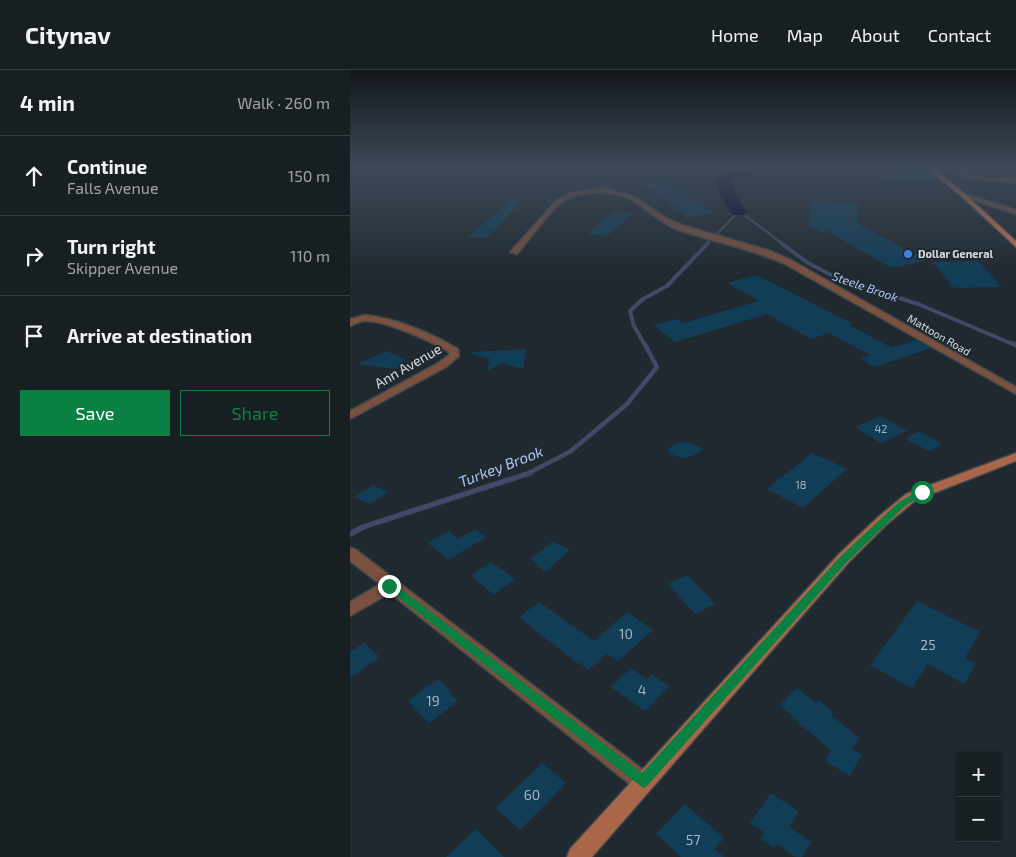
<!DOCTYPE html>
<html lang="en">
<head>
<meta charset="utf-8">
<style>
	body { margin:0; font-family:"Exo 2",sans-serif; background:#252c30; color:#f1f3f6 }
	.controls { position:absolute; right:15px; bottom:15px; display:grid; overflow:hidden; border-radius:0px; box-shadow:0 1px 4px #0004 }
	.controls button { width:45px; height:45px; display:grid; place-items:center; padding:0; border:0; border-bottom:1px solid #363d41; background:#181f23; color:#f1f3f6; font:25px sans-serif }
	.stop { position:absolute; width:15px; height:15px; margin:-11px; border:4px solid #0b8043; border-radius:50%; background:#fff }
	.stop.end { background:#0b8043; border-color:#fff; box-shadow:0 1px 5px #0008 }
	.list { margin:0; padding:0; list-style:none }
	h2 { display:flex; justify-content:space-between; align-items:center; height:65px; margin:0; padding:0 20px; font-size:21px }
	h2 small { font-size:16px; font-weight:400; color:#9fa2a6 }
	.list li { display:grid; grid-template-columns:32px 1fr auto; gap:15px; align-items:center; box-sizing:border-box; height:80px; padding:0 20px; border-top:1px solid #363d41 }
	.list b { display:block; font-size:19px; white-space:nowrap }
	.list p { margin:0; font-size:16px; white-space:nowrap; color:#9fa2a6 }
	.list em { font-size:16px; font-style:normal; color:#9fa2a6 }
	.actions { display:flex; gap:10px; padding:15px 20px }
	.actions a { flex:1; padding:11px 0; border:1px solid #0b8043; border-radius:0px; text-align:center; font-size:18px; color:#0b8043 }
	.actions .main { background:#0b8043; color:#fff }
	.icon { flex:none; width:28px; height:28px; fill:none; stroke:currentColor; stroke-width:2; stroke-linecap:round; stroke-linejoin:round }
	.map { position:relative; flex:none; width:666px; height:787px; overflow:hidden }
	header { display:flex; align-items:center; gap:30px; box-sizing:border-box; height:70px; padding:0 25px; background:#181f23; border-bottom:1px solid #363d41 }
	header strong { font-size:24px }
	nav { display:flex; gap:28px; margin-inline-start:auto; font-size:18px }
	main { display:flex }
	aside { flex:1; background:#181f23 }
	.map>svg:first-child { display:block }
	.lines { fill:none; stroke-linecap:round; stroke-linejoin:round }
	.stream-far3 { stroke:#414966; stroke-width:2.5 }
	.stream-far2 { stroke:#414966; stroke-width:4 }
	.stream-far1 { stroke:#414966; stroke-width:4.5 }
	.stream { stroke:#414966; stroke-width:5.5 }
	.river { fill:#000a31; fill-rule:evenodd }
	.building { fill:#123d57 }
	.street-casing { stroke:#3d464b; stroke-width:3 }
	.secondary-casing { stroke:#3d464b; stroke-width:3 }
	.primary-casing { stroke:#3d464b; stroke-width:3 }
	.street { fill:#7a503e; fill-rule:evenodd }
	.secondary { fill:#a96648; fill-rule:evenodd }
	.primary { fill:#cc7650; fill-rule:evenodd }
	.route { fill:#0b8043 }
	.shop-dot { fill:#3f7fe0; stroke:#20292f; stroke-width:2 }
	.labels { text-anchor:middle; stroke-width:4; stroke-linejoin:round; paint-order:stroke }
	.far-poi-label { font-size:11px; font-weight:bold; fill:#d8dde1; stroke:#20292f; text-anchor:start }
	.far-street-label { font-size:11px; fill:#d8dde1; stroke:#20292f }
	.number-label { font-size:11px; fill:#a6b5be }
	.far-water-label { font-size:12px; font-style:italic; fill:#adc8f3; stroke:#20292f }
	.street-label { font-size:14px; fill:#d8dde1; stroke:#20292f }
	.near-number-label { font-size:14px; fill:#a6b5be }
	.water-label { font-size:15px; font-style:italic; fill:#adc8f3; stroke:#20292f }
</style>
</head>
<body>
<header>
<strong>Citynav</strong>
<nav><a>Home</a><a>Map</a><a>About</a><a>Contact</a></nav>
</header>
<main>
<aside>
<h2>4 min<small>Walk · 260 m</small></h2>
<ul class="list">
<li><svg class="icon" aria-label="ahead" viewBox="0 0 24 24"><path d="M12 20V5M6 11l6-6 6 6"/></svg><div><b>Continue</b><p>Falls Avenue</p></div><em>150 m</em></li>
<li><svg class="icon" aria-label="right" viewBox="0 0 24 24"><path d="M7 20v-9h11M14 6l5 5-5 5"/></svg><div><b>Turn right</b><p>Skipper Avenue</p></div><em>110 m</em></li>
<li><svg class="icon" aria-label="arrive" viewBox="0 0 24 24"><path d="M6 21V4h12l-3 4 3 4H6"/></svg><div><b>Arrive at destination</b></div></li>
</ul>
<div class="actions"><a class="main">Save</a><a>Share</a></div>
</aside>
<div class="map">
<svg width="666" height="787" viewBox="0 0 666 787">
	<rect width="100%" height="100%" fill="#20292f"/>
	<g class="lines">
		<!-- stream-far3 -->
		<path class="stream-far3" d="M357 174 389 141 433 174"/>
		<!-- stream-far2 -->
		<path class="stream-far2" d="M431 173 458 193 489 209 568 234 665 275
			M295 275 284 256 280 241 293 229 317 216 358 173"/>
		<!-- stream-far1 -->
		<path class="stream-far1" d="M662 273 666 275
			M177 404 221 381 277 334 307 297 294 273"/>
		<!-- stream -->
		<path class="stream" d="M0 464 13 457 180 403"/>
		<!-- river -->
		<path class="river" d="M405 96H505L503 99 498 100C467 103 407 98 382 110L386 126 397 141 395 145H383L370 126 367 108 378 101Z"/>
	</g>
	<!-- building -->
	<path class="building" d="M540 97 577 101 586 108V111H533Z
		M311 107 366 143 338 147 287 110Z
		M165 127 170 133 139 167H117Z
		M462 131 509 134 508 154 578 190 542 198 476 161 472 162 458 155Z
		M263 142 283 144 257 166 236 164Z
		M628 191 652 217 604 218 582 192Z
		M407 205 503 254 499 255 542 278 566 270 581 278 524 297 510 288 520 285 479 263 461 269 417 244 325 272 303 255 327 249 333 253 409 231 377 213Z
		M176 279 173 299 152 293 137 301 140 289 122 284V282Z
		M36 281 55 289 46 299 8 294Z
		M531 346 557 361 531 373 505 357Z
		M569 361 592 374 579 381 556 369Z
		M332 372 341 373 354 379 342 386 333 388 325 386 317 380 325 374Z
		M462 383 497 399 453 438 417 419Z
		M23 415 38 422 20 434 4 427Z
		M125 459 136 467 98 490 78 473 98 461 108 469Z
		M203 471 220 480 195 502 181 489Z
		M141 492 165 509 144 525 121 506Z
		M338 505 365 534 345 544 318 514Z
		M567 531 630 562 615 588 626 594 614 614 578 594 562 618 520 595Z
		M189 532 244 571 277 542 303 560 268 591 257 584 238 600 230 593 228 594 169 547Z
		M14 573 30 587 0 608V582Z
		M281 598 297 609 302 605 319 616 295 641 261 617Z
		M88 609 100 620 98 621 108 631 79 653 58 631Z
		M447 618 466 633 469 631 482 641 481 645 509 668 502 679 512 684 500 706 475 691 481 680 446 651 447 650 430 635Z
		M192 693 216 713 170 760 146 738Z
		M421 723 449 742 439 757 461 772 452 787H446L427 774 424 778 410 768 414 762 400 753Z
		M335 734 374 768 365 779 374 787H331L306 764Z
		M126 759 154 787H96Z"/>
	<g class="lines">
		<!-- street casing -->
		<g class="street-casing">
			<path id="street" d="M591 96H599L620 105 666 108V112L619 109Z
				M255 118 285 127 316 148 332 155 418 180 441 190 666 317V324L435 194C400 178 362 172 326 159 309 152 297 139 282 130 264 120 228 120 212 132 199 142 179 170 167 184L160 182 207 130 220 123Z
				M613 123 666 140V144L611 126V124Z
				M15 245C46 248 81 263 108 279L109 286 96 297 0 349V341L88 293 99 285V282C83 272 34 250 15 251 10 251 5 254 0 256V249Z
				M0 478 5 479 300 705 303 712 300 719 293 721 286 719 40 523 0 546V532L30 514 0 491Z"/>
		</g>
		<!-- secondary casing -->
		<g class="secondary-casing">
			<path id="secondary" d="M666 383V391L566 430 537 454 499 492 242 787H217L220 779 489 484 527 448 556 424Z"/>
		</g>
		<!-- primary casing -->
		<g class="primary-casing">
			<path id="primary" d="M574 96H581L615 124 666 171V177L611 126Z"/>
		</g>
		<!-- street -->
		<use href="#street" class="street"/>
		<!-- secondary -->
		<use href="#secondary" class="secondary"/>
		<!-- primary -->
		<use href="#primary" class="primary"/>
	</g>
	<!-- sky -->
	<linearGradient id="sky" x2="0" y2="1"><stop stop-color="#12171a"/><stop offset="0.47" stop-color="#3c4958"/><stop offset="1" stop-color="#3c4958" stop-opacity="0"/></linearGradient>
	<rect width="666" height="206" fill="url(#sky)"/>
	<!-- route -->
	<path class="route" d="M572 419 577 422 575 424 555 436 498 491 297 716 293 718 34 516 39 512 43 513 292 703 491 486 549 432Z"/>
	<!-- markers -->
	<circle class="shop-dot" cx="558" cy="184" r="5"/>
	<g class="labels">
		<!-- far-poi labels -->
		<g class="far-poi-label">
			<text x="568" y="188">Dollar General</text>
		</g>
		<!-- far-street labels -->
		<g class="far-street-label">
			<text transform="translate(589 265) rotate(30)" y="4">Mattoon Road</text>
		</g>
		<!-- number labels -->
		<g class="number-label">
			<text x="531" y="363">42</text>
			<text x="451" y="419">18</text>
		</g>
		<!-- far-water labels -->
		<g class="far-water-label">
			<text transform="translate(515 217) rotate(19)" y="4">Steele Brook</text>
		</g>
		<!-- street labels -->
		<g class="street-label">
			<text transform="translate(58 296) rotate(-30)" y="5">Ann Avenue</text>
		</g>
		<!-- near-number labels -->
		<g class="near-number-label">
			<text x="276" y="569">10</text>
			<text x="578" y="580">25</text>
			<text x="292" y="625">4</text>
			<text x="83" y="636">19</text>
			<text x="182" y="730">60</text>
			<text x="343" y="775">57</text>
		</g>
		<!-- water labels -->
		<g class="water-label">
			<text transform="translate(151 397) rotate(-21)" y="5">Turkey Brook</text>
		</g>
	</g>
</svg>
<div class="controls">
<button>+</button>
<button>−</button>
</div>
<div class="stop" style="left:572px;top:422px"></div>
<div class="stop end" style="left:39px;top:516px"></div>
</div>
</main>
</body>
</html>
